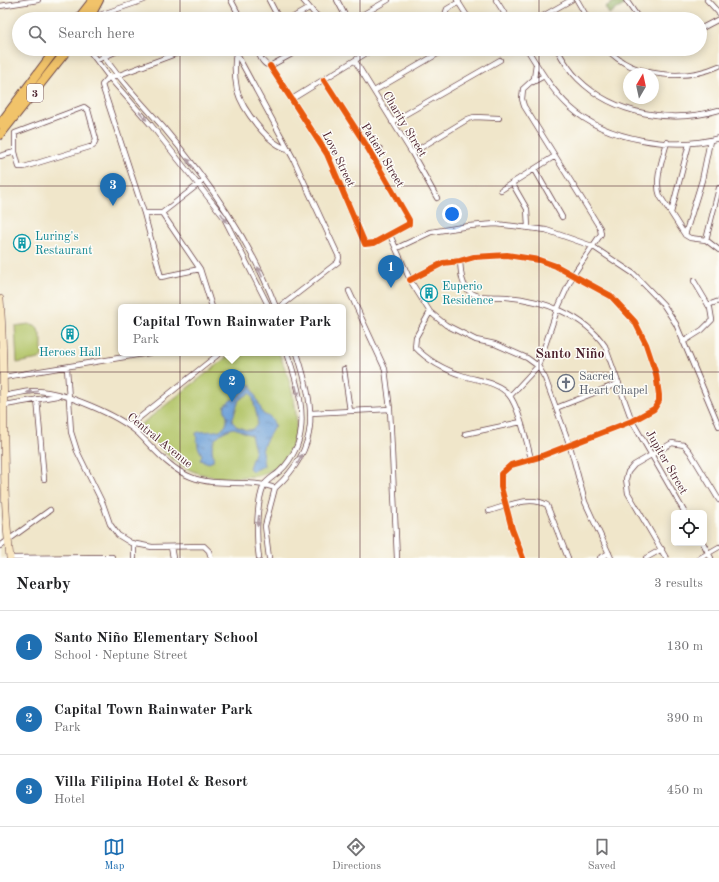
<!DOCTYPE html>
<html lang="en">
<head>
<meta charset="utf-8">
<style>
	body { margin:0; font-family:"Old Standard TT",serif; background:#f6f6f6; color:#202124 }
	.controls { position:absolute; right:12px; bottom:12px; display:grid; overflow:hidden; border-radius:6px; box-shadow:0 2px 10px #0003 }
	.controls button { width:36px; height:36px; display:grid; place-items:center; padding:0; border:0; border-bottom:1px solid #e0e0e0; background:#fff; color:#202124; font:20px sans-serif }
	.compass { position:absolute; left:623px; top:68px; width:36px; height:36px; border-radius:50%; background:#fff; box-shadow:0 2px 10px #0003; rotate:9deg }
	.you { position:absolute; left:452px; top:214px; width:14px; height:14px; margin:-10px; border:3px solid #fff; border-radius:50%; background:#1a73e8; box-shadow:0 0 0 6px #1a73e833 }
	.badge { display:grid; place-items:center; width:26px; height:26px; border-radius:50%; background:#1f6fb2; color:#fff; font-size:13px; font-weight:700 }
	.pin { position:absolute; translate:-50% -33px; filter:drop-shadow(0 1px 2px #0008) }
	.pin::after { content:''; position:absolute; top:21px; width:14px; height:12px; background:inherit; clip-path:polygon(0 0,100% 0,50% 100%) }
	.popup { position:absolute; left:118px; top:304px; width:228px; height:52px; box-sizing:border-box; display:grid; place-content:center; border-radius:6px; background:#fff; filter:drop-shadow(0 1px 3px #0005); font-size:13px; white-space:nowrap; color:#757577 }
	.popup b { font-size:15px; color:#202124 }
	.popup::after { content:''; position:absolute; left:50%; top:100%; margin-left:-8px; border:8px solid transparent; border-top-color:#fff }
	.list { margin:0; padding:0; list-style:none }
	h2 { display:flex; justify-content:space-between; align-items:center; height:52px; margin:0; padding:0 16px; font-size:17px }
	h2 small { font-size:13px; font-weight:400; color:#757577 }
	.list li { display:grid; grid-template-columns:26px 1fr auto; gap:12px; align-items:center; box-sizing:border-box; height:72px; padding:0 16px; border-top:1px solid #e0e0e0 }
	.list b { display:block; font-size:15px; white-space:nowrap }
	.list p { margin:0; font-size:13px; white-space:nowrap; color:#757577 }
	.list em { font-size:13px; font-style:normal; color:#757577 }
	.icon { flex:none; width:22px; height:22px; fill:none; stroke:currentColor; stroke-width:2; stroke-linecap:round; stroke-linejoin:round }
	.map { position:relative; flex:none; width:719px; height:558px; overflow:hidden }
	.search { position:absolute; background:#fff; box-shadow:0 2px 10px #0003; left:12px; right:12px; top:12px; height:44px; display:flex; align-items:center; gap:10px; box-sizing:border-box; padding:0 14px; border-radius:22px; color:#757577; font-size:15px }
	.sheet { height:268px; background:#fff }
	nav { display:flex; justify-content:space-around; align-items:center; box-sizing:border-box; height:56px; border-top:1px solid #e0e0e0; background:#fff; font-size:11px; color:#757577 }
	nav a { display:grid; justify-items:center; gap:2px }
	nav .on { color:#1f6fb2 }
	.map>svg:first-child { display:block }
	.forest { fill:url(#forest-crowns); stroke:#6c6444 }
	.park { fill:#b3c569; stroke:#7e724a }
	.water { fill:url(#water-ripples); stroke:#5a5e80; fill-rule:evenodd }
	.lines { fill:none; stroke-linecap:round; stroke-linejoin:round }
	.street-casing { stroke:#633d43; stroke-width:6 }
	.secondary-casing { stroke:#633d43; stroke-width:8 }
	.highway-casing { stroke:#633d43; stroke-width:10 }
	.street { stroke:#fff; stroke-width:4.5 }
	.secondary { stroke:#f9e7c3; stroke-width:7 }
	.highway { stroke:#f1c36a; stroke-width:8 }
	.cycleway-casing { stroke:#fdfcf7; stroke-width:8 }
	.cycleway { stroke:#e8590c; stroke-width:6 }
	.oneway { fill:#ae9aa0 }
	.grid { fill:none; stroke:#4a1f2b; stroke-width:1; stroke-opacity:0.55 }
	.labels { text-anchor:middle; stroke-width:3; stroke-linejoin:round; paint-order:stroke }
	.shield { fill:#fdfcf7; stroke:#806168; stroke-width:1 }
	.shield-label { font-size:11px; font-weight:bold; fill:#4a1f2b }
	.street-label { font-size:12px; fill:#4a1f2b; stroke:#fdfcf7 }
	.culture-label { font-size:12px; fill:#0d838f; stroke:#fdfcf7; text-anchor:start }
	.worship-label { font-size:12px; fill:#5b616d; stroke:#fdfcf7; text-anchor:start }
	.quarter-label { font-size:14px; font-weight:bold; fill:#4a1f2b; stroke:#fdfcf7 }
</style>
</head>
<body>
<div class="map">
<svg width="719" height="558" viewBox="0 0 719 558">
	<defs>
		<pattern id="forest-crowns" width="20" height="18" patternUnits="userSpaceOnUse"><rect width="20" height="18" fill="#8eaa5d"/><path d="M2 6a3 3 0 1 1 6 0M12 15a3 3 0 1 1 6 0" fill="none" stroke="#768a4d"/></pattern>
		<pattern id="water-ripples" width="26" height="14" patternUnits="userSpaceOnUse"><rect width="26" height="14" fill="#6a9ed6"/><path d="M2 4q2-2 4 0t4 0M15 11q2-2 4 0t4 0" fill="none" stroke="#5980ae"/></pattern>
	</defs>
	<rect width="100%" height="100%" fill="#fdfcf7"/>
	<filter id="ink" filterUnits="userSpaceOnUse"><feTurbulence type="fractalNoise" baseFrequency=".025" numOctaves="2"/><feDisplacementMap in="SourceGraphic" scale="8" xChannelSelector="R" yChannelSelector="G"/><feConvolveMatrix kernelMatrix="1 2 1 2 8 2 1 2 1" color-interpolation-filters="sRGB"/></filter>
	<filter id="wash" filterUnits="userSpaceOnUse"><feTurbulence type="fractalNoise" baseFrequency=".012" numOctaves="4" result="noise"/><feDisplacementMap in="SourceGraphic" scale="16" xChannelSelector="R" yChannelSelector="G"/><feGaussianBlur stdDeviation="0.9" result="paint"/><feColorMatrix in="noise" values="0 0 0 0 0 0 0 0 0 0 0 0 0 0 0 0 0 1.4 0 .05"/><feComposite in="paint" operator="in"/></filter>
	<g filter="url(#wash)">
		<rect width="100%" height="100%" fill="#f0e6ca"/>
		<!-- forest -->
		<path class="forest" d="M617 0H623L626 4 609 14 605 7Z"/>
		<!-- park -->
		<path class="park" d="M29 324 37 327 42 340V356L39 359 17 363 15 326Z
			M232 353H279C295 393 314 450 264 474 258 477 249 476 243 477 226 479 202 477 186 468 168 459 153 440 139 426Z"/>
		<!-- water -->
		<path class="water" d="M243 384 251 385 263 414 270 417 275 425 265 442 262 451 264 466 252 471 249 468 255 450 251 435 234 428C224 430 213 437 212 447 212 452 214 456 213 461L209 463 200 460 202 455 198 447 196 433C205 429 226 436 227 420 228 414 223 411 225 405 232 397 244 397 243 384ZM250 393C254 397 253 403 255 408 257 417 262 430 246 430L236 426 232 421 239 400Z"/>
	</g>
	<g filter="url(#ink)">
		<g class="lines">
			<!-- street casing -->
			<g class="street-casing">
				<path id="street" d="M231 0 241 19
					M269 0 279 19
					M303 0 314 13 321 19
					M337 0 347 19
					M457 0 469 19
					M496 0 508 19
					M577 0 588 19
					M626 0 639 19
					M707 0 719 13
					M0 6 38 0
					M367 13 370 19
					M445 15 447 9 459 2
					M91 17H94L144 0
					M197 19 208 15
					M290 19 309 8
					M355 19 388 0
					M542 19 543 16 571 0
					M700 29 719 19
					M88 49 109 77 151 125 223 216 269 307
					M99 49C117 77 141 102 163 127 209 182 250 240 276 307
					M189 49 119 75 109 77 102 85 144 213 161 277 200 269
					M234 49 293 158 339 257 338 262 280 307
					M257 49C260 56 262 64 270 66
					M432 49 435 55
					M527 49C540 70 552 91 571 108 606 140 674 151 719 138
					M557 49C563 60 569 70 578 79 614 115 672 124 719 110
					M607 49C633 78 686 81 719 66
					M236 53C234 64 235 79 237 90 242 109 269 146 289 149
					M97 60 122 49
					M355 61 412 153 437 198
					M270 66 327 154 365 244 374 243 409 224V220L366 145 324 80
					M270 66 301 49
					M533 82 544 76
					M374 91 446 49
					M292 99 373 49
					M84 107 88 110 96 139 93 146 24 167H19L15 152V133Z
					M392 122 500 60
					M667 142C663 158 654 180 660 196L685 235 690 238 706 240 719 250
					M412 153 468 119 474 117 499 118
					M371 155 380 149
					M0 156 15 152
					M535 170 562 217
					M512 183 527 209 528 227
					M501 190 555 156
					M144 213H162L204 180
					M162 213 200 269 212 307
					M671 213 689 144
					M390 235 410 280 430 312 446 325 476 340 495 344 527 358 538 366 545 378 570 446 585 502 611 558
					M685 235 702 180 710 141
					M706 240 719 188
					M397 248 431 232 469 226 496 224 546 230 592 246 634 274 663 304 676 324 719 426
					M460 261C461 272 461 285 470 292 479 299 496 296 506 297 543 300 584 315 605 346L632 421 685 513
					M410 280 443 263 460 261 474 257 507 255 539 260 556 266 611 296 635 322 646 344 656 374 659 395V401L654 409 632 421 539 457 511 465 501 474V487L512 529 523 558
					M349 291 385 369 390 409 397 558
					M708 305 719 301
					M430 312 416 337 415 347C429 362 445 370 464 376 480 381 498 382 509 395 519 407 527 442 531 459
					M683 342 702 330 712 320 710 308 694 281
					M67 367 71 432 77 451 103 504 110 524 118 535 131 543 152 547 204 546 209 551 211 558
					M344 369 350 411
					M4 377 149 353
					M5 396C15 394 27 390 38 391 64 392 118 415 138 433 154 449 170 469 191 477 218 488 249 478 275 488
					M510 396 538 366 557 310 573 275 601 234 600 228 524 106 522 99 523 89 534 79 536 63
					M37 399 44 479
					M5 405 57 396
					M556 408 619 383
					M311 413 390 409
					M129 426 220 353
					M465 434 521 422
					M275 488C322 446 314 407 297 353
					M489 511C507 506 530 495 547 505L568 558
					M703 543 711 558
					M0 546 50 510
					M171 547 173 558
					M10 558 112 557
					M134 558V544
					M259 558C256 539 256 503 264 485 267 480 276 475 280 471 288 464 293 455 297 446 308 417 297 381 287 353
					M269 558 265 526 275 488
					M600 558 609 553
					M646 558 662 549
					M666 558 628 493 626 479 628 472 634 465 672 443 684 445 690 452 719 500
					M700 558 719 547"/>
			</g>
			<!-- secondary casing -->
			<g class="secondary-casing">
				<path id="secondary" d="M0 299C7 385 0 473 10 558"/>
			</g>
			<!-- highway casing -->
			<g class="highway-casing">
				<path id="highway" d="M78 19 93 0
					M89 19 99 0
					M0 124 56 49
					M0 135 68 49"/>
			</g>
			<!-- street -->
			<use href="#street" class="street"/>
			<!-- secondary -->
			<use href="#secondary" class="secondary"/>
			<!-- highway -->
			<use href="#highway" class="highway"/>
			<!-- cycleway casing -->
			<g class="cycleway-casing">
				<path id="cycleway" d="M270 66 327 154 365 244 374 243 409 224V220L366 145 324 80
					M410 280 443 263 460 261 474 257 507 255 539 260 556 266 611 296 635 322 646 344 656 374 659 395V401L654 409 632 421 539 457 511 465 501 474V487L512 529 523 558"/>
			</g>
			<!-- cycleway -->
			<use href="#cycleway" class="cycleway"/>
		</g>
		<!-- one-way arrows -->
		<defs><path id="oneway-solid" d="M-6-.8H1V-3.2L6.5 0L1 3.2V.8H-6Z"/></defs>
		<g class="oneway">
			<use href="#oneway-solid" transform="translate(143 116) rotate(49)"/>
			<use href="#oneway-solid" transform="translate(190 163) rotate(-127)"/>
			<use href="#oneway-solid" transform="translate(224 218) rotate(57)"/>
			<use href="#oneway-solid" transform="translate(260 272) rotate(-115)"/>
			<use href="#oneway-solid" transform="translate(297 391) rotate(78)"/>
			<use href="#oneway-solid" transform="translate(32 392) rotate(174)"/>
			<use href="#oneway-solid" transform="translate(300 459) rotate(-61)"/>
			<use href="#oneway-solid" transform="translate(258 521) rotate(97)"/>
		</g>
	</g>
	<!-- grid -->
	<path class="grid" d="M180 0V19M360 0V19M539 0V19M180 49V558M360 49V558M539 49V558M0 186H719M0 372H719"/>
	<!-- icons -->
	<defs>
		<g id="building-ring" transform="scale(0.9)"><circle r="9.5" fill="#fdfcf7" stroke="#0f9aa8" stroke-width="1.5"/><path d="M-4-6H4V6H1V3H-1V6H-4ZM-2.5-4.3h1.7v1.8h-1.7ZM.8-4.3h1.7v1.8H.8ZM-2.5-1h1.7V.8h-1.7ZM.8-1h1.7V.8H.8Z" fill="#0f9aa8"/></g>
		<g id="church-ring" transform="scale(0.9)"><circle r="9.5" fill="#fdfcf7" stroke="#6b7280" stroke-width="1.5"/><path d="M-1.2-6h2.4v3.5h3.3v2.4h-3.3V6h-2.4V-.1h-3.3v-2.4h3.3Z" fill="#6b7280"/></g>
	</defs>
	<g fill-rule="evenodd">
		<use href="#building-ring" x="22" y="243"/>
		<use href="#building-ring" x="429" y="293"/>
		<use href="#building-ring" x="70" y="334"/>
		<use href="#church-ring" x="566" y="383"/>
	</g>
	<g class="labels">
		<!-- shield labels -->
		<rect class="shield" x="27" y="84" width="16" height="18" rx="3"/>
		<g class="shield-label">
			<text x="35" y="97">3</text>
		</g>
		<!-- street labels -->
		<g class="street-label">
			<text transform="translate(405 124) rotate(59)" y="4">Charity Street</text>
			<text transform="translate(383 155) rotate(59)" y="4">Patient Street</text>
			<text transform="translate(339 159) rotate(64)" y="4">Love Street</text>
			<text transform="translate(160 440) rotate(39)" y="4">Central Avenue</text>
			<text transform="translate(667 462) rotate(60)" y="4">Jupiter Street</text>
		</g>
		<!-- culture labels -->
		<g class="culture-label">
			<text x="35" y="240">Luring's<tspan x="35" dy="14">Restaurant</tspan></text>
			<text x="442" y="290">Euperio<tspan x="442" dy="14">Residence</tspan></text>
			<text x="70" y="356" text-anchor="middle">Heroes Hall</text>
		</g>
		<!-- worship labels -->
		<g class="worship-label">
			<text x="579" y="380">Sacred<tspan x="579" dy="14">Heart Chapel</tspan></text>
		</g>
		<!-- quarter labels -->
		<g class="quarter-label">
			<text x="570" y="358">Santo Niño</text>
		</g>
	</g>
</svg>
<div class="controls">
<button><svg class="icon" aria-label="locate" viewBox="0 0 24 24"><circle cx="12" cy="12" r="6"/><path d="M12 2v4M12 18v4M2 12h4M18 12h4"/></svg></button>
</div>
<svg class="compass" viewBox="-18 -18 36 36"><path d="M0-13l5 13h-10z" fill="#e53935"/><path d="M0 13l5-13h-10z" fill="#757577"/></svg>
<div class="you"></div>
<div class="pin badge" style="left:391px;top:288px">1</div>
<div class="pin badge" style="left:232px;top:402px">2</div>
<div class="popup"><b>Capital Town Rainwater Park</b>Park</div>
<div class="pin badge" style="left:113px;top:206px">3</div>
<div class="search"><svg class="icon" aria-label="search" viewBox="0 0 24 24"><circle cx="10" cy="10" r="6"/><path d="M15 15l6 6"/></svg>Search here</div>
</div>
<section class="sheet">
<h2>Nearby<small>3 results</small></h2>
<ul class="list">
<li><span class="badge">1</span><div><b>Santo Niño Elementary School</b><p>School · Neptune Street</p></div><em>130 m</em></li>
<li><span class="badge">2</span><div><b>Capital Town Rainwater Park</b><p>Park</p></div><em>390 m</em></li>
<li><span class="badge">3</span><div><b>Villa Filipina Hotel &amp; Resort</b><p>Hotel</p></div><em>450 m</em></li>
</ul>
</section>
<nav>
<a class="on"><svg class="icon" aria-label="map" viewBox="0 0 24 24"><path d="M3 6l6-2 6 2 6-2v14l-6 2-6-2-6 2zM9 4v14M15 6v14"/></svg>Map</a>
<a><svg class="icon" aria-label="directions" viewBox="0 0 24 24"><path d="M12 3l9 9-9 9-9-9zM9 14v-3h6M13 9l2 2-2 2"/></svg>Directions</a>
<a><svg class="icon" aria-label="saved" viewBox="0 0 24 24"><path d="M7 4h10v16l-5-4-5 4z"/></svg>Saved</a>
</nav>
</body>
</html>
